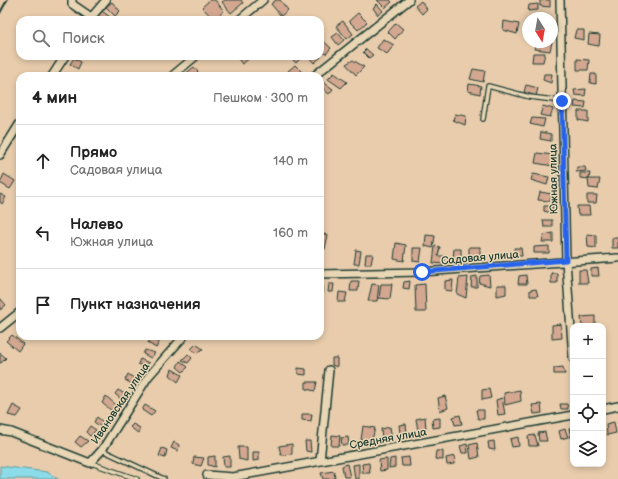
<!DOCTYPE html>
<html lang="ru">
<head>
<meta charset="utf-8">
<style>
	body { margin:0; font-family:"Balsamiq Sans",sans-serif; background:#f6f6f6; color:#222 }
	.controls { position:absolute; right:12px; bottom:12px; display:grid; overflow:hidden; border-radius:8px; box-shadow:0 2px 6px #0003 }
	.controls button { width:36px; height:36px; display:grid; place-items:center; padding:0; border:0; border-bottom:1px solid #e0e0e0; background:#fff; color:#222; font:20px sans-serif }
	.compass { position:absolute; left:522px; top:12px; width:36px; height:36px; border-radius:50%; background:#fff; box-shadow:0 2px 6px #0003; rotate:169deg }
	.stop { position:absolute; width:12px; height:12px; margin:-9px; border:3px solid #2563eb; border-radius:50%; background:#fff }
	.stop.end { background:#2563eb; border-color:#fff; box-shadow:0 1px 4px #0008 }
	.list { margin:0; padding:0; list-style:none }
	h2 { display:flex; justify-content:space-between; align-items:center; height:52px; margin:0; padding:0 16px; font-size:17px }
	h2 small { font-size:13px; font-weight:400; color:#767676 }
	.list li { display:grid; grid-template-columns:26px 1fr auto; gap:12px; align-items:center; box-sizing:border-box; height:72px; padding:0 16px; border-top:1px solid #e0e0e0 }
	.list b { display:block; font-size:15px; white-space:nowrap }
	.list p { margin:0; font-size:13px; white-space:nowrap; color:#767676 }
	.list em { font-size:13px; font-style:normal; color:#767676 }
	.icon { flex:none; width:22px; height:22px; fill:none; stroke:currentColor; stroke-width:2; stroke-linecap:round; stroke-linejoin:round }
	.map { position:relative; flex:none; width:618px; height:479px; overflow:hidden }
	.search { position:absolute; background:#fff; box-shadow:0 2px 6px #0003; left:16px; top:16px; width:308px; height:44px; display:flex; align-items:center; gap:10px; box-sizing:border-box; padding:0 14px; border-radius:12px; color:#767676; font-size:15px }
	.panel { position:absolute; background:#fff; box-shadow:0 2px 6px #0003; left:16px; top:72px; width:308px; height:268px; border-radius:12px }
	.map>svg:first-child { display:block }
	.water { fill:#8cdbe8; stroke:#609ca0 }
	.building { fill:#d3a790; stroke:#1f3d34 }
	.lines { fill:none; stroke-linecap:round; stroke-linejoin:round }
	.service-casing { stroke:#1f3d34; stroke-width:6 }
	.minor-casing { stroke:#1f3d34; stroke-width:10 }
	.service { stroke:#e8d6b4; stroke-width:3.5 }
	.minor { stroke:#e8d6b4; stroke-width:7 }
	.rail { stroke:#1f3d34; stroke-width:2 }
	.route { stroke:#2563eb; stroke-width:5 }
	.labels { text-anchor:middle; stroke-width:3; stroke-linejoin:round; paint-order:stroke }
	.street-label { font-size:11px; fill:#1f3d34; stroke:#e8d6b4 }
</style>
</head>
<body>
<div class="map">
<svg width="618" height="479" viewBox="0 0 618 479">
	<rect width="100%" height="100%" fill="#e8ccac"/>
	<filter id="ink" filterUnits="userSpaceOnUse"><feTurbulence type="fractalNoise" baseFrequency=".025" numOctaves="2"/><feDisplacementMap in="SourceGraphic" scale="8" xChannelSelector="R" yChannelSelector="G"/><feConvolveMatrix kernelMatrix="1 2 1 2 8 2 1 2 1" color-interpolation-filters="sRGB"/></filter>
	<g filter="url(#ink)">
		<!-- water -->
		<path class="water" d="M0 466 47 472 58 479H0Z"/>
		<!-- building -->
		<path class="building" d="M210 0H215L224 11 214 20 202 7Z
			M225 0H241L243 3 231 13 222 2Z
			M276 0H280L288 10 281 16 271 4Z
			M377 0H390L392 2 385 8Z
			M540 0H550V7L540 6Z
			M421 1 427 9 422 14 415 6Z
			M112 2 120 11 115 16 106 7Z
			M377 4 383 11 378 15 373 8Z
			M538 4V10L528 11 529 5Z
			M102 11 110 17 108 20H100L97 17Z
			M358 13 367 22 358 30 349 21Z
			M343 21 353 34 347 39 336 26Z
			M504 21 519 24 517 34 503 30Z
			M396 23 403 29 395 39 388 32Z
			M576 30H584V40L574 38Z
			M338 33 344 40 338 45 332 37Z
			M589 34 600 35 599 46 588 44Z
			M320 38 331 48 326 54 320 49Z
			M383 39 394 45 387 54 377 48Z
			M536 42H552L550 51 534 49Z
			M366 49 373 55 369 58 363 52Z
			M533 53H545L543 62H532Z
			M236 56H249L250 58 242 64Z
			M289 56H303L296 63Z
			M308 56H319L321 57 314 63Z
			M74 58 81 62 78 69 70 64Z
			M577 59 589 60 588 70H577Z
			M353 60 364 67 356 75 346 64Z
			M295 65 303 73 300 76H293L288 71Z
			M194 67 201 76H185L184 75Z
			M473 69 485 71 483 82 470 79Z
			M334 73 347 82 341 88 328 79Z
			M544 74H552L551 83 543 80Z
			M591 74H596V84L590 83Z
			M323 82 333 89 329 94 320 86Z
			M469 84 481 86 480 94 468 91Z
			M526 85 538 88 536 96 524 92Z
			M586 89 585 96 575 95 574 90Z
			M575 101 586 102 585 108 574 107Z
			M543 106 553 109 550 117 540 115Z
			M578 111H588V122L578 120Z
			M455 114 466 116 465 125 453 120Z
			M532 118 545 119 543 127 530 124Z
			M541 132 551 134V141L540 139Z
			M537 153 553 155V166L535 163Z
			M577 167H585L586 171 576 172Z
			M580 173H590L589 179 580 178Z
			M4 174 15 181 10 189 0 183Z
			M533 174 549 177 547 185 531 180Z
			M588 179H600L598 189 589 188Z
			M540 192 552 194 550 201 538 200Z
			M0 194 6 197 2 204 0 202Z
			M587 195H597L596 203H587Z
			M544 206H553L551 213 544 211Z
			M577 206H589L590 215H578Z
			M543 220H552V227H544Z
			M320 233 328 235 325 249 320 248Z
			M553 233V242H542L544 235Z
			M587 234 596 235V248L588 247Z
			M426 235 435 236 433 248 425 246Z
			M612 238H618V248H612Z
			M396 243 406 245 404 261 394 259Z
			M435 246 440 247 438 256H444V264L433 263Z
			M549 246V253H534V247Z
			M469 247H480V259L469 260Z
			M413 248H422L420 262 413 261Z
			M514 248H521L522 256H515Z
			M454 249H461V260L453 259Z
			M356 250 361 251 359 264H354Z
			M366 254H373L371 264H365Z
			M598 268 599 276H591V269Z
			M579 270H586L588 283H579Z
			M551 273H557V283H551Z
			M489 275 490 286 479 283 480 276Z
			M526 275 527 284H518L519 276Z
			M477 276V287H471L472 277Z
			M468 277 466 298 457 294 459 278Z
			M453 280 452 291 445 290V281Z
			M351 281H359L358 291H350Z
			M410 281 409 289 403 288 404 282Z
			M320 284 323 285 322 300 320 299Z
			M329 284H334L333 292H328Z
			M372 284 379 285 377 301H368Z
			M381 284H392L390 299 379 298Z
			M425 284 426 312H416L415 285Z
			M497 285H506V294L497 296Z
			M536 289 538 296H530V290Z
			M339 292 347 293 345 302H338Z
			M0 298 6 305 0 310Z
			M595 316V326H582L581 317Z
			M561 324 562 338 552 339V325Z
			M12 335 23 344 18 351 6 341Z
			M151 336 160 340 156 348 148 343Z
			M196 344 203 349 197 353 191 349Z
			M145 350 155 353 151 358 143 354Z
			M0 353 6 358 1 363H0Z
			M188 354 192 358 188 363 182 360Z
			M332 358H337V367L332 365Z
			M140 359 149 363 145 367 138 364Z
			M180 361 188 367 183 372 177 367Z
			M563 367 565 374H554V368Z
			M298 368 306 369V375L298 374Z
			M172 369 182 375 178 382 170 375Z
			M128 374 135 379 132 384 125 380Z
			M306 382H317L315 391 306 389Z
			M489 389 491 398 482 400V390Z
			M118 390 125 394 121 399 115 394Z
			M520 390 521 401 505 405 504 393Z
			M106 396 116 405 112 411 102 403Z
			M445 396 448 408 440 411 438 398Z
			M502 398 505 414 498 415 496 400Z
			M541 404 542 413 534 414 532 405Z
			M560 404H567L568 409H561Z
			M13 405 22 410 17 417 8 415Z
			M145 405 155 411 151 416 142 410Z
			M476 410H484V419H478Z
			M302 414H312L311 421 302 420Z
			M460 415 462 424 455 425 453 417Z
			M97 417 103 422 101 427 94 422Z
			M425 417 426 429 418 431 416 419Z
			M440 418V427L433 428 432 419Z
			M614 422 616 433 607 435 606 424Z
			M133 424 140 428 138 433 130 427Z
			M406 424 407 433 400 434 399 425Z
			M90 426 96 430 90 436 86 432Z
			M363 426 375 428 372 440H361Z
			M390 427 392 438 382 439 381 429Z
			M573 427V437L571 438 569 429Z
			M565 429 568 437 561 439 559 431Z
			M545 432 547 441H539L538 433Z
			M332 435 340 436 339 446H331Z
			M535 435 538 446H529L528 436Z
			M80 436 88 441 81 447 75 442Z
			M348 437 349 445H342L341 438Z
			M518 437 519 446 512 447 510 439Z
			M305 441H310L311 452 306 451Z
			M494 441 495 450 489 449 488 442Z
			M174 442 179 445 178 451 171 448Z
			M477 443 479 457 471 459 469 445Z
			M292 444V454L281 455 279 446Z
			M467 444 468 453H462L460 446Z
			M238 447H247V461L239 459Z
			M162 448 167 450 165 458 159 456Z
			M436 451H443V460L435 459Z
			M253 452H259V460L253 461Z
			M215 456V467L208 465V457Z
			M230 456V467H224L223 457Z
			M455 456 454 464 447 465 446 458Z
			M194 457 204 458 201 466 193 464Z
			M409 457 410 466H402L401 458Z
			M395 458V467L389 468 390 459Z
			M387 459V470L380 471 379 460Z
			M369 463 370 473H363L362 464Z
			M347 464 350 477H344L342 466Z
			M359 464V479H355L353 465Z
			M334 471 335 479H323L321 473Z"/>
		<g class="lines">
			<!-- service casing -->
			<g class="service-casing">
				<path id="service" d="M483 119 488 86 530 97 562 101
					M102 450 164 479
					M91 463 137 479"/>
			</g>
			<!-- minor casing -->
			<g class="minor-casing">
				<path id="minor" d="M72 0V4L91 17
					M560 0 566 261 573 358
					M89 20 106 0
					M239 20 263 0
					M52 76 65 56
					M172 76 196 56
					M314 76 409 0
					M0 155 20 123
					M320 274 422 272 618 258
					M0 328 20 312
					M603 409 618 406
					M0 430 11 432 90 463 102 450 148 377 184 336
					M320 461 329 370
					M207 475 233 477 573 415"/>
			</g>
			<!-- service -->
			<use href="#service" class="service"/>
			<!-- minor -->
			<use href="#minor" class="minor"/>
			<!-- rail -->
			<path class="rail" d="M0 13 7 0"/>
		</g>
	</g>
	<g class="lines" filter="url(#ink)">
		<!-- route -->
		<path class="route" d="M422 272 566 260 562 101"/>
	</g>
	<g class="labels">
		<!-- street labels -->
		<g class="street-label">
			<text transform="translate(553 179) rotate(-91)" y="4">Южная улица</text>
			<text transform="translate(480 257) rotate(-5)" y="4">Садовая улица</text>
			<text transform="translate(120 403) rotate(-56)" y="4">Ивановская улица</text>
			<text transform="translate(388 438) rotate(-10)" y="4">Средняя улица</text>
		</g>
	</g>
</svg>
<div class="controls">
<button>+</button>
<button>−</button>
<button><svg class="icon" aria-label="locate" viewBox="0 0 24 24"><circle cx="12" cy="12" r="6"/><path d="M12 2v4M12 18v4M2 12h4M18 12h4"/></svg></button>
<button><svg class="icon" aria-label="layers" viewBox="0 0 24 24"><path d="M12 4l9 5-9 5-9-5zM3 14l9 5 9-5"/></svg></button>
</div>
<svg class="compass" viewBox="-18 -18 36 36"><path d="M0-13l5 13h-10z" fill="#e53935"/><path d="M0 13l5-13h-10z" fill="#767676"/></svg>
<div class="stop" style="left:422px;top:272px"></div>
<div class="stop end" style="left:562px;top:101px"></div>
<div class="search"><svg class="icon" aria-label="search" viewBox="0 0 24 24"><circle cx="10" cy="10" r="6"/><path d="M15 15l6 6"/></svg>Поиск</div>
<section class="panel">
<h2>4 мин<small>Пешком · 300 m</small></h2>
<ul class="list">
<li><svg class="icon" aria-label="ahead" viewBox="0 0 24 24"><path d="M12 20V5M6 11l6-6 6 6"/></svg><div><b>Прямо</b><p>Садовая улица</p></div><em>140 m</em></li>
<li><svg class="icon" aria-label="left" viewBox="0 0 24 24"><path d="M17 20v-9H6M10 6l-5 5 5 5"/></svg><div><b>Налево</b><p>Южная улица</p></div><em>160 m</em></li>
<li><svg class="icon" aria-label="arrive" viewBox="0 0 24 24"><path d="M6 21V4h12l-3 4 3 4H6"/></svg><div><b>Пункт назначения</b></div></li>
</ul>
</section>
</div>
</body>
</html>
